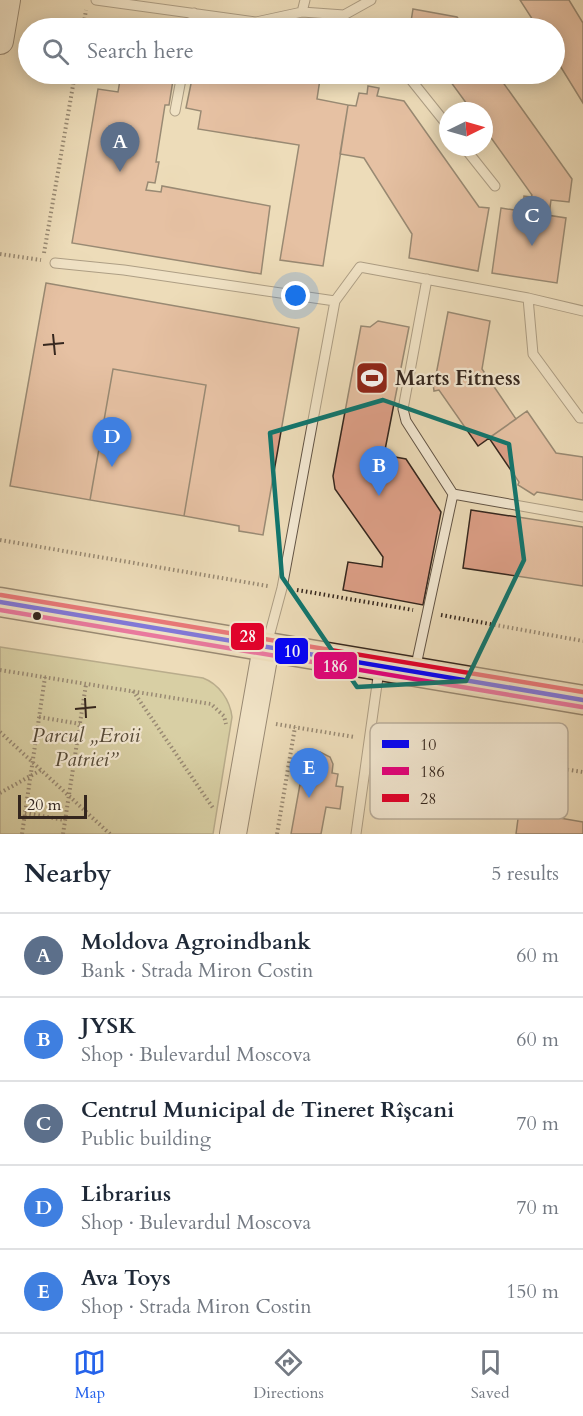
<!DOCTYPE html>
<html lang="en">
<head>
<meta charset="utf-8">
<style>
	body { margin:0; font-family:Cardo,serif; background:#f2f2f3; color:#1f2937 }
	.compass { position:absolute; left:439px; top:102px; width:54px; height:54px; border-radius:50%; background:#fff; box-shadow:0 3px 15px #0003; rotate:85deg }
	.scale { position:absolute; left:18px; bottom:15px; width:69px; box-sizing:border-box; padding-left:6px; border:3px solid #34261e; border-top:0; font-size:16px; line-height:21px; white-space:nowrap; color:#34261e; -webkit-text-stroke:4px #f3e8d2; paint-order:stroke }
	.you { position:absolute; left:296px; top:296px; width:21px; height:21px; margin:-15px; border:4px solid #fff; border-radius:50%; background:#1a73e8; box-shadow:0 0 0 9px #1a73e833 }
	.badge { display:grid; place-items:center; width:39px; height:39px; border-radius:50%; background:#2563eb; color:#fff; font-size:20px; font-weight:700 }
	.pin { position:absolute; translate:-50% -50px; filter:drop-shadow(0 2px 3px #0008) }
	.pin::after { content:''; position:absolute; top:32px; width:21px; height:18px; background:inherit; clip-path:polygon(0 0,100% 0,50% 100%) }
	.list { margin:0; padding:0; list-style:none }
	h2 { display:flex; justify-content:space-between; align-items:center; height:78px; margin:0; padding:0 24px; font-size:26px }
	h2 small { font-size:20px; font-weight:400; color:#747a83 }
	.list li { display:grid; grid-template-columns:39px 1fr auto; gap:18px; align-items:center; box-sizing:border-box; height:84px; padding:0 24px; border-top:2px solid #e0e1e3 }
	.list b { display:block; font-size:22px; white-space:nowrap }
	.list p { margin:0; font-size:20px; white-space:nowrap; color:#747a83 }
	.list em { font-size:20px; font-style:normal; color:#747a83 }
	.icon { flex:none; width:33px; height:33px; fill:none; stroke:currentColor; stroke-width:2; stroke-linecap:round; stroke-linejoin:round }
	.map { position:relative; flex:none; width:583px; height:834px; overflow:hidden }
	.search { position:absolute; background:#fff; box-shadow:0 3px 15px #0003; left:18px; right:18px; top:18px; height:66px; display:flex; align-items:center; gap:15px; box-sizing:border-box; padding:0 21px; border-radius:33px; color:#747a83; font-size:22px }
	.sheet { height:498px; background:#fff }
	nav { display:flex; justify-content:space-around; align-items:center; box-sizing:border-box; height:84px; border-top:2px solid #e0e1e3; background:#fff; font-size:16px; color:#747a83 }
	nav a { display:grid; justify-items:center; gap:3px }
	nav .on { color:#2563eb }
	.map>svg:first-child { display:block }
	.green { fill:#bfbe8a; stroke:#7a7254; stroke-width:1.5 }
	.building { fill:#dea088; stroke:#34261e; stroke-width:1.5 }
	.lines { fill:none; stroke-linecap:round; stroke-linejoin:round }
	.lane-casing { stroke:#625445; stroke-width:11 }
	.secondary-casing { stroke:#34261e; stroke-width:28 }
	.primary-casing { stroke:#34261e; stroke-width:31 }
	.path { stroke:#34261e; stroke-width:4; stroke-dasharray:1.5 3; stroke-linecap:butt }
	.lane { stroke:#f3e8d2; stroke-width:9 }
	.secondary { stroke:#f3e8d2; stroke-width:26 }
	.primary { stroke:#eddcb9; stroke-width:28 }
	.bus-1-casing { stroke:#f3e8d2; stroke-width:9 }
	.bus-2-casing { stroke:#f3e8d2; stroke-width:9 }
	.bus-3-casing { stroke:#f3e8d2; stroke-width:9 }
	.bus-1 { stroke:#00f; stroke-width:4.5 }
	.bus-2 { stroke:#e5007d; stroke-width:4.5 }
	.bus-3 { stroke:#e4002b; stroke-width:4.5 }
	.marked { fill:none; stroke:#0f766e; stroke-width:4.5; stroke-linejoin:round }
	.ticks { fill:none; stroke:#34261e; stroke-width:2 }
	.bus-dot { fill:#34261e; stroke:#f3e8d2; stroke-width:2 }
	.labels { text-anchor:middle; stroke-width:4.5; stroke-linejoin:round; paint-order:stroke }
	.poi-label { font-size:21px; font-weight:bold; fill:#34261e; stroke:#f3e8d2; text-anchor:start }
	.park-label { font-size:21px; font-style:italic; fill:#574c39; stroke:#f3e8d2 }
	.key { fill:#f3e8d2; stroke:#baae9c; stroke-width:1.5 }
	.key-label { font-size:16px; fill:#34261e }
	.line-badge { stroke:#f3e8d2; stroke-width:2 }
	.badge-label { font-size:16px; text-anchor:middle; font-weight:bold; fill:#fff }
</style>
</head>
<body>
<div class="map">
<svg width="583" height="834" viewBox="0 0 583 834">
	<rect width="100%" height="100%" fill="#eddcb9"/>
	<filter id="stains"><feTurbulence type="fractalNoise" baseFrequency=".00333" numOctaves="4"/><feColorMatrix values="0 0 0 0 .2 0 0 0 0 .09 0 0 0 0 .02 0 0 0 .5 -.17"/></filter>
	<radialGradient id="worn" r=".72"><stop offset=".6" stop-color="#630" stop-opacity="0"/><stop offset="1" stop-color="#630" stop-opacity=".3"/></radialGradient>
	<!-- green -->
	<path class="green" d="M0 647 203 678C219 684 230 700 232 717L213 834H0Z"/>
	<!-- building -->
	<path class="building" d="M520 0H569L583 23V103L554 56V28H538Z
		M413 9 457 17 465 28H410Z
		M121 74 143 76V74H174L169 105H165L156 162H159L155 183 148 182 146 190 161 192 162 186 270 206 261 274 72 243 98 89 118 92Z
		M193 74H290L320 79 317 99 348 105 323 266 280 260 299 145 198 129 201 111 186 108Z
		M445 74H497L572 179 569 202 551 200 549 215 523 211 524 196 531 197 532 195 484 128V111H472Z
		M368 86 379 88 377 96 404 101 479 207 489 208 478 271 409 258 412 234 364 158 340 154 348 105 356 106 359 93 367 94Z
		M501 208 566 218 557 283 492 273Z
		M46 283 299 328 263 535 239 531V526L184 516 206 385 113 369 90 500 10 486Z
		M448 312 490 321 482 369 516 419 478 446 439 390 434 391 432 375H436Z
		M378 321 409 327 384 455 406 459 441 512 423 605 343 590 348 562 382 567 383 557 335 489 333 476 361 326 370 327Z
		M113 369 206 385 184 516 90 500Z
		M527 411 556 453 583 457V500L537 492 534 495 518 485 519 482 489 438Z
		M471 510 583 527V586L463 568Z
		M320 752 330 757 333 764 332 773 338 774 336 786 343 787 340 809 326 807 321 834H291L304 762 309 754Z
		M519 811 583 822V834H516Z"/>
	<g class="lines">
		<!-- lane casing -->
		<g class="lane-casing">
			<path id="lane" d="M96 0 256 22 302 12 344 15 371 0
				M302 12 305 0
				M262 23 296 28
				M191 28 194 13
				M395 74 408 76 448 126
				M175 111 182 74
				M464 147 495 186
				M55 263 124 270 335 301
				M528 298 533 354 580 418H583
				M453 494 583 517
				M267 644 282 588 335 301 360 267 528 298 583 311
				M415 670 453 494 406 421 403 409 427 279
				M356 834 379 670"/>
		</g>
		<!-- secondary casing -->
		<g class="secondary-casing">
			<path id="secondary" d="M0 41 7 0
				M233 834 266 647"/>
		</g>
		<!-- primary casing -->
		<g class="primary-casing">
			<path id="primary" d="M0 602 583 700"/>
		</g>
		<!-- path -->
		<path class="path" d="M83 28 86 10
			M44 253 75 74
			M0 254 41 260
			M0 540 268 586
			M297 590 413 610
			M441 615 583 641
			M0 670 211 704 224 716 226 724
			M133 691 213 808
			M39 717 80 724
			M276 724 354 737
			M0 732 110 834
			M385 742 583 772
			M0 793 41 770
			M25 813 65 820
			M22 834 45 677
			M63 834 86 684
			M277 834 295 727"/>
		<!-- lane -->
		<use href="#lane" class="lane"/>
		<!-- secondary -->
		<use href="#secondary" class="secondary"/>
		<!-- primary -->
		<use href="#primary" class="primary"/>
		<!-- bus-1 casing -->
		<g class="bus-1-casing">
			<path id="bus-1" d="M0 602 583 700"/>
		</g>
		<!-- bus-2 casing -->
		<g class="bus-2-casing">
			<path id="bus-2" d="M0 610 582 707"/>
		</g>
		<!-- bus-3 casing -->
		<g class="bus-3-casing">
			<path id="bus-3" d="M1 595 583 692"/>
		</g>
		<!-- bus-1 -->
		<use href="#bus-1" class="bus-1"/>
		<!-- bus-2 -->
		<use href="#bus-2" class="bus-2"/>
		<!-- bus-3 -->
		<use href="#bus-3" class="bus-3"/>
	</g>
	<!-- marked area -->
	<path d="M0 0H583V834H0ZM383 400 509 444 524 560 466 681 357 687 282 577 270 433Z" fill="#eddcb9" fill-opacity=".55" fill-rule="evenodd"/>
	<path class="marked" d="M383 400 509 444 524 560 466 681 357 687 282 577 270 433Z"/>
	<!-- ticks -->
	<path class="ticks" d="M53 334 55 355M43 345 64 343M85 698 86 718M75 709 96 707"/>
	<!-- icons -->
	<defs>
		<g id="stadium-square" transform="scale(1.725)"><rect x="-9" y="-9" width="18" height="18" rx="4" fill="#8f2418" stroke="#f3e8d2"/><path d="M0-5a6.5 5 0 1 0 0 10a6.5 5 0 1 0 0-10ZM-3.5-1.8h7v3.6h-7Z" fill="#fff"/></g>
	</defs>
	<g fill-rule="evenodd">
		<use href="#stadium-square" x="372" y="378"/>
	</g>
	<!-- markers -->
	<circle class="bus-dot" cx="37" cy="616" r="5"/>
	<g class="labels">
		<!-- poi labels -->
		<g class="poi-label">
			<text x="395" y="385">Marts Fitness</text>
		</g>
		<!-- park labels -->
		<g class="park-label">
			<text x="86" y="742">Parcul „Eroii<tspan x="86" dy="24">Patriei”</tspan></text>
		</g>
	</g>
	<!-- legend -->
	<rect x="370" y="723" width="198" height="96" rx="9" class="key"/>
	<rect x="382" y="740" width="27" height="8" fill="#00f"/>
	<rect x="382" y="767" width="27" height="8" fill="#e5007d"/>
	<rect x="382" y="794" width="27" height="8" fill="#e4002b"/>
	<g class="key-label">
		<text x="420" y="750">10</text>
		<text x="420" y="777">186</text>
		<text x="420" y="804">28</text>
	</g>
	<g class="line-badge">
		<rect x="230" y="622" width="35" height="29" rx="6" fill="#e4002b"/>
		<rect x="274" y="637" width="35" height="28" rx="6" fill="#00f"/>
		<rect x="313" y="651" width="45" height="29" rx="6" fill="#e5007d"/>
	</g>
	<g class="badge-label">
		<text x="248" y="642">28</text>
		<text x="292" y="657">10</text>
		<text x="335" y="672">186</text>
	</g>
	<rect width="100%" height="100%" filter="url(#stains)"/>
	<rect width="100%" height="100%" fill="url(#worn)"/>
</svg>
<svg class="compass" viewBox="-18 -18 36 36"><path d="M0-13l5 13h-10z" fill="#e53935"/><path d="M0 13l5-13h-10z" fill="#747a83"/></svg>
<div class="scale">20 m</div>
<div class="you"></div>
<div class="pin badge" style="left:120px;top:172px;background:#5c6f8a">A</div>
<div class="pin badge" style="left:379px;top:496px;background:#3f7fe0">B</div>
<div class="pin badge" style="left:532px;top:246px;background:#5c6f8a">C</div>
<div class="pin badge" style="left:112px;top:467px;background:#3f7fe0">D</div>
<div class="pin badge" style="left:309px;top:798px;background:#3f7fe0">E</div>
<div class="search"><svg class="icon" aria-label="search" viewBox="0 0 24 24"><circle cx="10" cy="10" r="6"/><path d="M15 15l6 6"/></svg>Search here</div>
</div>
<section class="sheet">
<h2>Nearby<small>5 results</small></h2>
<ul class="list">
<li><span class="badge" style="background:#5c6f8a">A</span><div><b>Moldova Agroindbank</b><p>Bank · Strada Miron Costin</p></div><em>60 m</em></li>
<li><span class="badge" style="background:#3f7fe0">B</span><div><b>JYSK</b><p>Shop · Bulevardul Moscova</p></div><em>60 m</em></li>
<li><span class="badge" style="background:#5c6f8a">C</span><div><b>Centrul Municipal de Tineret Rîșcani</b><p>Public building</p></div><em>70 m</em></li>
<li><span class="badge" style="background:#3f7fe0">D</span><div><b>Librarius</b><p>Shop · Bulevardul Moscova</p></div><em>70 m</em></li>
<li><span class="badge" style="background:#3f7fe0">E</span><div><b>Ava Toys</b><p>Shop · Strada Miron Costin</p></div><em>150 m</em></li>
</ul>
</section>
<nav>
<a class="on"><svg class="icon" aria-label="map" viewBox="0 0 24 24"><path d="M3 6l6-2 6 2 6-2v14l-6 2-6-2-6 2zM9 4v14M15 6v14"/></svg>Map</a>
<a><svg class="icon" aria-label="directions" viewBox="0 0 24 24"><path d="M12 3l9 9-9 9-9-9zM9 14v-3h6M13 9l2 2-2 2"/></svg>Directions</a>
<a><svg class="icon" aria-label="saved" viewBox="0 0 24 24"><path d="M7 4h10v16l-5-4-5 4z"/></svg>Saved</a>
</nav>
</body>
</html>
